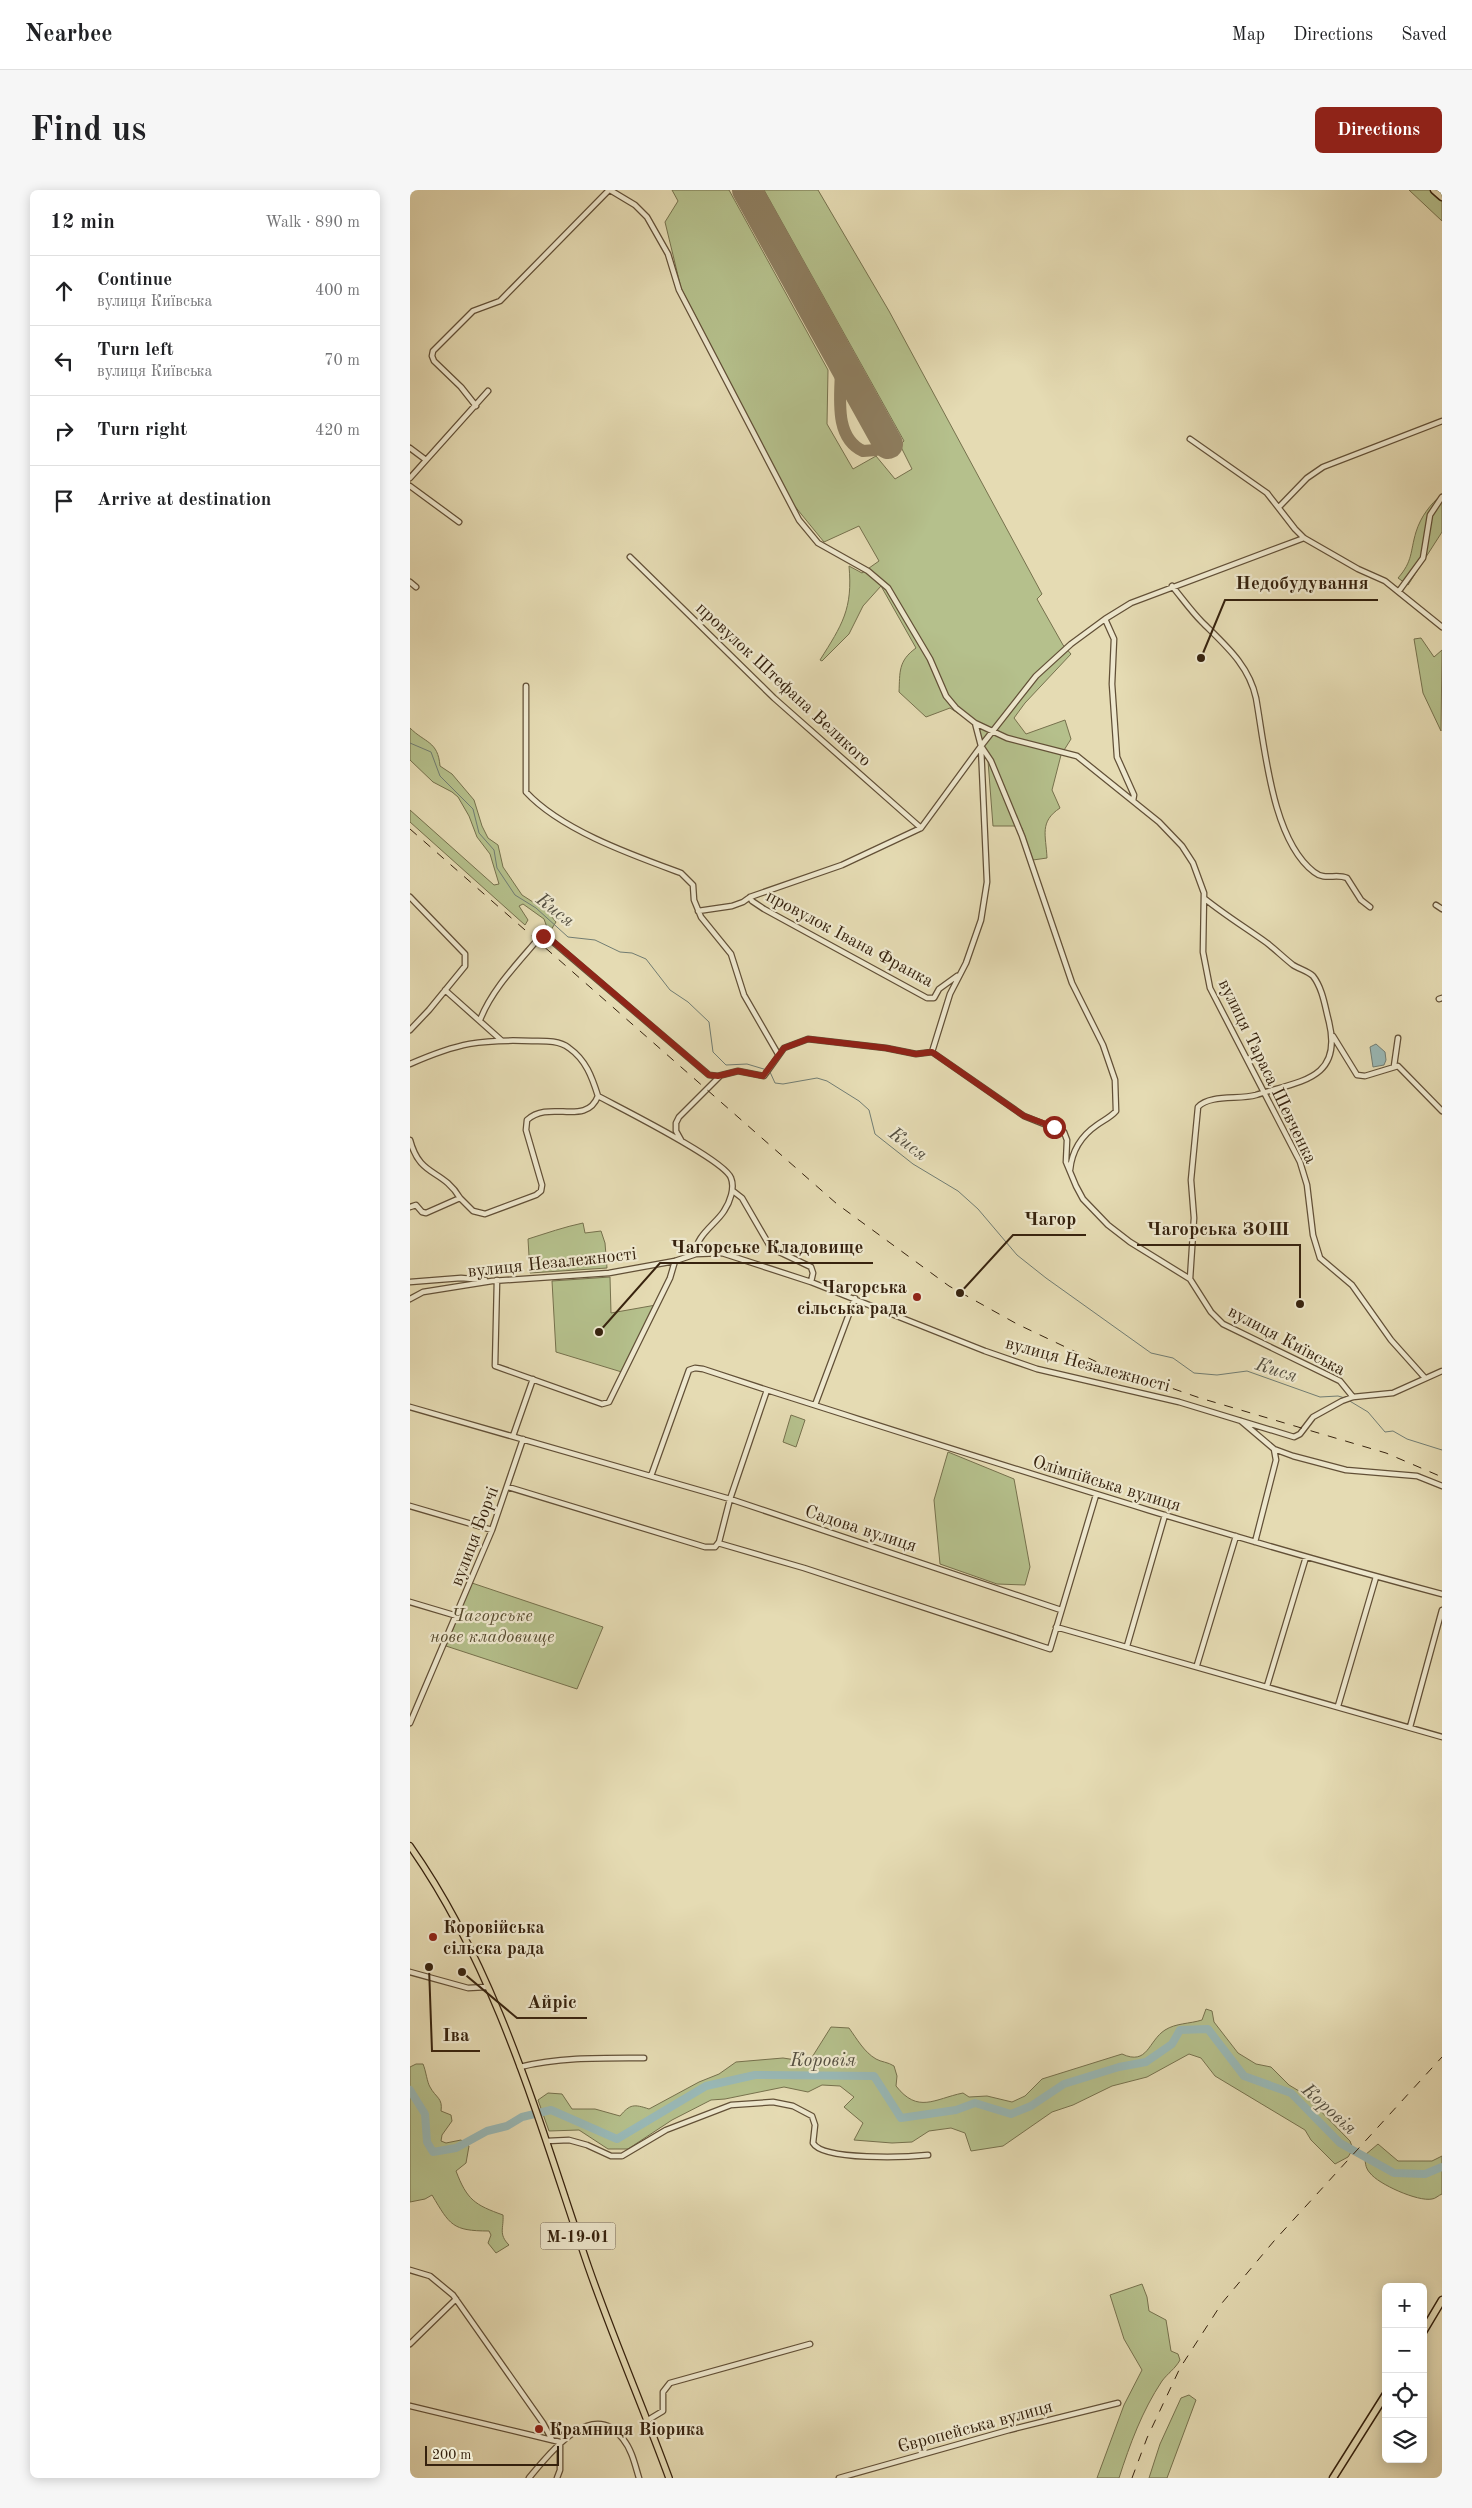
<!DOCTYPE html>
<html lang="en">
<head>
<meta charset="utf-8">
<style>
	body { margin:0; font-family:"Old Standard TT",serif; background:#f6f6f6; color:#202124 }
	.controls { position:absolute; right:15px; bottom:15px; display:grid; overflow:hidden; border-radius:8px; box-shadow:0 2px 12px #0003 }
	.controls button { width:45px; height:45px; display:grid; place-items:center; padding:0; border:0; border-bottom:1px solid #e0e0e0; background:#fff; color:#202124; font:25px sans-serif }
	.scale { position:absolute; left:15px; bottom:12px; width:134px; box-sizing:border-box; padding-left:5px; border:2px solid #36220e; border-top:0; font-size:14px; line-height:18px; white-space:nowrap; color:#36220e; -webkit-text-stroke:4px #eee8ce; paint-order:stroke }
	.stop { position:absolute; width:15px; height:15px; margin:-11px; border:4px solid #8f2418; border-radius:50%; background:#fff }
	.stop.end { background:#8f2418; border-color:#fff; box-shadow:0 1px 5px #0008 }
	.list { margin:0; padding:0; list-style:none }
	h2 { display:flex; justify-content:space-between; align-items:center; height:65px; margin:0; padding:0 20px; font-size:21px }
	h2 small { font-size:16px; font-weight:400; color:#757577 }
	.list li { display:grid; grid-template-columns:32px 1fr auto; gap:15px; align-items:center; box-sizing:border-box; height:70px; padding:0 20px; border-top:1px solid #e0e0e0 }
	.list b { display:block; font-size:19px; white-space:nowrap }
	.list p { margin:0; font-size:16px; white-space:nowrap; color:#757577 }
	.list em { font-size:16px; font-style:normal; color:#757577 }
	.icon { flex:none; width:28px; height:28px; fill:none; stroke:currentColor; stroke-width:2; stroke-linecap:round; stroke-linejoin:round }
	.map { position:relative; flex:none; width:1032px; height:2288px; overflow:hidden; border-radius:8px }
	header { display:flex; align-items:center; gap:30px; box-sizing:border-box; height:70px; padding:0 25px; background:#fff; border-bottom:1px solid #e0e0e0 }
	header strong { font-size:24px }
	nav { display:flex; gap:28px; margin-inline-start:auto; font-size:18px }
	.intro { display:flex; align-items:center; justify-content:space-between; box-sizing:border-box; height:120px; padding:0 30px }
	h1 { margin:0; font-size:35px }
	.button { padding:12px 22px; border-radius:8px; background:#8f2418; color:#fff; font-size:18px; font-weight:700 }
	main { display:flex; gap:30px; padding:0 30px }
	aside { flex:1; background:#fff; border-radius:8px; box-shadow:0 2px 12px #0003 }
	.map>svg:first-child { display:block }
	.green { fill:#b5c08c; stroke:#76714d }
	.water { fill:#99b9b7; stroke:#717d73 }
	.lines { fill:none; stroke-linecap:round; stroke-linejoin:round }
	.stream { stroke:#717d73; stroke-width:1 }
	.river { stroke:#99b9b7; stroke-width:8 }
	.taxiway { stroke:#8e7e60; stroke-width:12 }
	.runway { stroke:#8e7e60; stroke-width:30 }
	.minor-casing { stroke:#625037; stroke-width:7 }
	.major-casing { stroke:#36220e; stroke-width:8 }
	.highway-casing { stroke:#36220e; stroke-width:9 }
	.minor { stroke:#eee8ce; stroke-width:4.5 }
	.major { stroke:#e5dbb3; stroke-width:5.5 }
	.highway { stroke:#e5dbb3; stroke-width:6 }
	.rail { stroke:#36220e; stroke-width:1; stroke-dasharray:9 9; stroke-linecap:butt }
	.route { stroke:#8f2418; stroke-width:6 }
	.poi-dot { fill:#8f2418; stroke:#eee8ce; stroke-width:2 }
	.labels { text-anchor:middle; stroke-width:4.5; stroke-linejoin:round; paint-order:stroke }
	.shield { fill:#eee8ce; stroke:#6d5d48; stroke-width:1 }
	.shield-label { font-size:16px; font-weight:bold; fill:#36220e }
	.street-label { font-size:18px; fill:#36220e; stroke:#eee8ce }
	.poi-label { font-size:18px; font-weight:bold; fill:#36220e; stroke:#eee8ce; text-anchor:start }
	.park-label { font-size:18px; font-style:italic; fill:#564a2e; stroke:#eee8ce }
	.water-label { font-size:19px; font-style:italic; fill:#544f41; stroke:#eee8ce }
	.leader { fill:none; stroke:#36220e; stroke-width:2 }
	.callout-dot { fill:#36220e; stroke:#eee8ce; stroke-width:2 }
	.callout-label { font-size:19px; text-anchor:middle; font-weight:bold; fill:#36220e; stroke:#eee8ce; stroke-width:4.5; stroke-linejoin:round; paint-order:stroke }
</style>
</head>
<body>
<header>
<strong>Nearbee</strong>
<nav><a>Map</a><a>Directions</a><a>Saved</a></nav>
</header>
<div class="intro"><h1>Find us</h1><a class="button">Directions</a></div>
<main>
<aside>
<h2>12 min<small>Walk · 890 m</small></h2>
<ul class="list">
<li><svg class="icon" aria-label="ahead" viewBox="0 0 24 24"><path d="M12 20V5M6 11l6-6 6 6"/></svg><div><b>Continue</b><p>вулиця Київська</p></div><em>400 m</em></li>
<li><svg class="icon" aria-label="left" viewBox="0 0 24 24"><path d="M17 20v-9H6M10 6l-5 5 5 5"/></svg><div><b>Turn left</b><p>вулиця Київська</p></div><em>70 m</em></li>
<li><svg class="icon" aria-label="right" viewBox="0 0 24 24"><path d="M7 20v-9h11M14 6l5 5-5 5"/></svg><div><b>Turn right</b></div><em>420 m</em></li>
<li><svg class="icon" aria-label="arrive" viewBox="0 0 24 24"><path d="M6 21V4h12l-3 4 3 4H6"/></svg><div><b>Arrive at destination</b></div></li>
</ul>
</aside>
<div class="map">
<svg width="1032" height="2288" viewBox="0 0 1032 2288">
	<rect width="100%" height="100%" fill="#e5dbb3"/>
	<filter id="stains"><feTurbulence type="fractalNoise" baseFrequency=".004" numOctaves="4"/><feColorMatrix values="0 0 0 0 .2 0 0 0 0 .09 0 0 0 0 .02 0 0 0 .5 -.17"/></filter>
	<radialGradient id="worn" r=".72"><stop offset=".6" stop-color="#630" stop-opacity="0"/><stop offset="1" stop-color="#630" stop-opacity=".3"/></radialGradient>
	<!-- green -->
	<path class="green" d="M262 0H319L418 180 417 234 443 279 466 266 485 289 502 279 490 255 494 251 354 0H408L479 121 632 404 627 409 653 455 661 464 615 513 604 528 616 544 655 530 661 549 651 565 642 600 650 618C629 632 636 645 637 668L623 670 612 638 604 636H583L578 571 571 556 568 536 540 518 516 527 489 502C490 482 488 471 506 458L471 396 453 416 439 444 412 471 410 470C432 435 443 419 439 376L452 383 469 371 449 336 414 352 383 314 271 98 255 32 268 11Z
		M999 0H1032V31Z
		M1032 304V342L998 395 988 388C1003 371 1000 362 1006 342 1011 326 1020 315 1032 304Z
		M1011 448 1024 467 1032 460 1031 541 1013 503 1004 449Z
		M0 538C15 553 28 551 30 576L42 584 64 610 72 636 78 648 88 655 93 677 112 705 137 721 146 732 139 743 134 729 113 714 109 716 118 730 115 735 0 632V620L84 695 89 694 80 664 67 647 59 626 48 607 42 602 23 592 0 570Z
		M173 1033 175 1043 191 1041 195 1053 197 1078 120 1083 118 1049C137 1043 154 1037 173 1033Z
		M200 1087 201 1123 246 1115 215 1183 146 1162 142 1091Z
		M381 1225 395 1230 386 1257 373 1252Z
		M538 1262 604 1289 620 1377 615 1395 587 1394 530 1374 524 1310Z
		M62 1393 193 1437 167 1499 36 1456Z
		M796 1819 802 1821 804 1832 828 1863 846 1874 861 1877 879 1895 894 1904 940 1951 943 1959 938 1967 925 1974 901 1950 895 1940 805 1886 791 1868 779 1864 737 1887 702 1896 663 1915 642 1922 593 1956 561 1961 555 1943 541 1938 519 1941 502 1952 482 1953 444 1950 453 1933 434 1917 444 1907 430 1896 412 1895 398 1902 374 1897 315 1909 301 1910 262 1930 218 1959H198L169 1940 139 1941 128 1910 138 1903 152 1904 162 1919H185L210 1926C220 1914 224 1914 239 1919L289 1892 309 1884 326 1872 373 1868 399 1872 421 1837 439 1838C447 1849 454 1862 466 1869 471 1872 478 1872 484 1876L487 1886 486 1896C508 1924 524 1909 553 1903L559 1907 577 1906 602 1912 615 1906 632 1889 712 1864C738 1876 738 1851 755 1840 766 1833 779 1834 792 1830Z
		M6 1874H13C16 1881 17 1892 20 1897 26 1908 33 1908 31 1921L41 1925 42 1931 32 1945 31 1951 36 1953 51 1950 59 1956 56 1973 46 1981C57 2010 65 2015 93 2025 94 2038 88 2044 99 2055L86 2063 78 2053 81 2045 79 2041C42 2041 40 2035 22 2005L15 2009 0 2012V1877Z
		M968 1954 988 1971H1022L1032 1966V2004C1029 2005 1025 2009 1022 2009 1008 2012 968 1994 960 1983 955 1978 955 1971 955 1965Z
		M732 2094 737 2107 739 2121 756 2130 761 2161 768 2164 770 2170C765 2179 758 2183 752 2191 732 2221 720 2254 709 2288H687L714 2215 732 2180 714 2149 700 2105Z
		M779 2205 786 2210 757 2288H739L750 2254 771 2208Z"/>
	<!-- water -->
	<path class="water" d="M966 854 975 862 976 870 974 875 963 877 960 857Z"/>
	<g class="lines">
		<!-- stream -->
		<path class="stream" d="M0 553 21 562 30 586 63 619 69 643 84 660 87 678 105 705 126 718 158 747 185 750 210 762 222 763 236 769 260 800 278 812 299 832 303 862 316 875 337 874 357 880
			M360 882 365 893 373 894 407 888 417 891 449 911 459 920 465 944 503 974 548 1001 568 1019 607 1065 636 1088 741 1163 763 1168 784 1183 807 1185 837 1181 910 1207 928 1206 935 1208
			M938 1210 958 1222 975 1242 983 1241 997 1249 1032 1260"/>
		<!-- river -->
		<path class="river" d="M0 1900 15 1924 17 1952 23 1962 46 1958 77 1941 97 1936 112 1927 141 1920 207 1949 296 1896 345 1885 464 1886 491 1928 546 1920 565 1913 601 1924 621 1916 654 1894 709 1877 736 1872 762 1854 770 1840 798 1839 834 1886 881 1903 930 1953 984 1983 1015 1984 1032 1977"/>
		<!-- taxiway -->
		<path class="taxiway" d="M431 171C432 199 421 246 453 261L466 260 477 252"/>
		<!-- runway -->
		<path class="runway" d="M337 0 478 254"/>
		<!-- minor casing -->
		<g class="minor-casing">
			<path id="minor" d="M200 0 225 15 237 27 258 64 269 100 389 330 408 353 458 381 478 398 520 469 536 506 546 518 565 533 597 548 667 566 749 632 772 656 783 673 794 703 793 762 800 798 890 972 897 995 903 1045 910 1068 942 1095 981 1150 1015 1188
				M66 216 51 197 24 171 22 166 23 161 63 121 90 111 199 0
				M780 249 857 303 885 339 894 348 948 379 975 391 1032 437
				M0 258 16 270
				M0 288 78 201
				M0 296 49 332
				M869 317 897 288 913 277 1032 231
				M220 367 364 508 511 638
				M0 392 6 397
				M762 396C772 408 781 421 792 432 815 455 839 475 846 508 855 558 862 650 904 682 915 691 926 683 937 688L951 710 960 717
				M989 401 1013 368 1020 325 1032 307
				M695 429 704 449 702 494 707 567 724 605 723 611
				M116 496V602C151 640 222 665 271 683L283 695 284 710 291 727 321 764 334 805 368 864
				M565 533 571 556 581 571 612 646 662 793 693 855 705 890 706 921C701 927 694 930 687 935 671 946 662 960 660 980
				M0 707 55 764V776L19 820 0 840
				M340 707 342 711 354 719 517 808H524L529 799 547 786
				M1026 715 1032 719
				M288 721 322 716 333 712 340 707 432 675 511 638 571 556 626 486 661 454 695 429 721 413 894 348
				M35 800 91 850
				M1029 809 1032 808
				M70 830C82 799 108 773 129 748L135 745 299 885 308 886 328 881 354 886 374 858 398 849 476 858 506 864 522 862 614 926 654 942 657 950 656 972 666 996 673 1009 698 1035 720 1052 780 1089 801 1122 813 1134 930 1191 943 1207
				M923 846 947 885 955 886 988 876 1032 921
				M522 862 540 804 556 773 571 730 577 692 571 557
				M0 874C48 853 70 849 122 851 134 851 149 850 159 858 176 870 182 887 188 906 210 918 315 970 321 988 325 998 320 1012 314 1021 306 1034 284 1047 286 1064
				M984 876 988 848
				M0 950C10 988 32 978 50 1008
				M271 950 266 941V933L269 927 310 886
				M323 1001 332 1008 361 1058 401 1077 403 1083 401 1092
				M0 1017 6 1015 12 1022 16 1023 50 1008 63 1021 75 1024 126 1005 131 1001 132 995 116 940 117 930C140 909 176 937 188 906
				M780 1089 784 1028 781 990 788 917C800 904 829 910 846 905 889 891 933 890 919 832 915 817 913 799 903 786 898 781 889 779 883 775 874 768 866 760 857 753 836 738 815 725 795 709
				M87 1090 85 1176 192 1214 199 1212 260 1088 265 1071
				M0 1092 51 1088 75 1090
				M0 1109 13 1102 82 1091 199 1083 265 1071 286 1064 312 1063 401 1092 575 1161 627 1179 769 1212 884 1247 890 1244 903 1227 932 1211 943 1207 983 1203 1032 1181
				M357 1200C581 1271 804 1344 1032 1404
				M405 1215 445 1108
				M0 1217 320 1309 651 1420
				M831 1231 864 1259 883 1266 936 1280 1007 1286 1032 1296
				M103 1246 123 1189
				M98 1297 295 1357H305L309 1352 320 1309 357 1200 293 1179 285 1178 279 1180 241 1286
				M0 1316 82 1340
				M845 1352 866 1270 864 1259
				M308 1353 394 1378 640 1459 686 1305
				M0 1412 47 1426
				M646 1437 1032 1547
				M717 1456 755 1325
				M787 1475 826 1346
				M857 1496 896 1367
				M928 1516 966 1387
				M0 1533 82 1340 113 1249
				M1000 1537 1032 1420
				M0 1782 58 1798 77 1797
				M110 1877C149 1867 193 1868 234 1868
				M137 1951 159 1950 177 1955 201 1966H212L256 1940 321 1915 363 1912 383 1916 402 1926 405 1935 403 1953C413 1971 498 1967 518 1965
				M0 2080 20 2086 43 2105 133 2233 142 2250
				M0 2154 46 2109
				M0 2216 150 2252
				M238 2230 253 2221V2202L260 2193 400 2154
				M119 2288C138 2265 182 2207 213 2249 222 2260 225 2275 229 2288
				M147 2288 150 2280V2252
				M429 2288 599 2240 708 2213"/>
		</g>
		<!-- major casing -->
		<g class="major-casing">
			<path id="major" d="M0 1656C88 1781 129 1933 178 2076 203 2148 233 2217 259 2288"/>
		</g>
		<!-- highway casing -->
		<g class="highway-casing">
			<path id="highway" d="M1024 0 1032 7
				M1013 2142 1032 2110
				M923 2288 976 2204"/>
		</g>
		<!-- minor -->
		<use href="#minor" class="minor"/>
		<!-- major -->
		<use href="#major" class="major"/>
		<!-- highway -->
		<use href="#highway" class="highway"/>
		<!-- rail -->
		<path class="rail" d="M0 639 427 1014 539 1096 607 1134 689 1173 790 1208 976 1263 1032 1287
			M722 2288 737 2248 770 2178 812 2113 864 2051 1032 1867"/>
	</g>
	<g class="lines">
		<!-- route -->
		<path class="route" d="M133 746 138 747 299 885 308 886 328 881 353 886 374 858 398 849 476 858 506 864 522 862 614 926 644 937"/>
	</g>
	<!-- markers -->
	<g class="poi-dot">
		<circle cx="507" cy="1107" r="5"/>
		<circle cx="23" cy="1747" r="5"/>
		<circle cx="129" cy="2239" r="5"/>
	</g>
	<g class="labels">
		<!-- shield labels -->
		<rect class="shield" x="130.5" y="2032.5" width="75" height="27" rx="4"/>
		<g class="shield-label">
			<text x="168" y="2052">М-19-01</text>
		</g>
		<!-- street labels -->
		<g class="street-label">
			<text transform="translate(374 494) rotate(43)" y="6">провулок Штефана Великого</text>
			<text transform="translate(440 748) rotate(28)" y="6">провулок Івана Франка</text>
			<text transform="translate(858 881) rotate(64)" y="6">вулиця Тараса Шевченка</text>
			<text transform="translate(142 1072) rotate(-6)" y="6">вулиця Незалежності</text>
			<text transform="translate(877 1150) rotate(28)" y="6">вулиця Київська</text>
			<text transform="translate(678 1174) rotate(15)" y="6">вулиця Незалежності</text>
			<text transform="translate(697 1293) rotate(17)" y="6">Олімпійська вулиця</text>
			<text transform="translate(451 1338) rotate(18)" y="6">Садова вулиця</text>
			<text transform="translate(64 1346) rotate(-69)" y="6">вулиця Борчі</text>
			<text transform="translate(565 2236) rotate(-15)" y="6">Європейська вулиця</text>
		</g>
		<!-- poi labels -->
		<g class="poi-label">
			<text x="497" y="1103" text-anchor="end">Чагорська<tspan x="497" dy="21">сільська рада</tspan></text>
			<text x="33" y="1743">Коровійська<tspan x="33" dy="21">сільска рада</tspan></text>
			<text x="139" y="2245">Крамниця Віорика</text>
		</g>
		<!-- park labels -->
		<g class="park-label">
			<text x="82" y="1431">Чагорське<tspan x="82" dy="21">нове кладовище</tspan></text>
		</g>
		<!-- water labels -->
		<g class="water-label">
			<text transform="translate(146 719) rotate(38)" y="7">Кися</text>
			<text transform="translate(499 953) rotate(37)" y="7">Кися</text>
			<text transform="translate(867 1179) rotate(18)" y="7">Кися</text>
			<text x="413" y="1876">Коровія</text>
			<text transform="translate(920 1918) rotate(42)" y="7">Коровія</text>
		</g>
	</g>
	<!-- callouts -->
	<path class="leader" d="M791 468L815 410H968M550 1103L603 1045H676M890 1114L890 1055H727M189 1142L250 1073H463M52 1782L107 1828H177M19 1777L22 1861H70"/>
	<g class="callout-dot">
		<circle cx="791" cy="468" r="5"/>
		<circle cx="550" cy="1103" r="5"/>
		<circle cx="890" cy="1114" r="5"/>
		<circle cx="189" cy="1142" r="5"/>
		<circle cx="52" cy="1782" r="5"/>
		<circle cx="19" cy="1777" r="5"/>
	</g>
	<g class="callout-label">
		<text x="892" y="399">Недобудування</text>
		<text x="640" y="1035">Чагор</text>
		<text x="808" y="1045">Чагорська ЗОШ</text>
		<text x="357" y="1063">Чагорське Кладовище</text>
		<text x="142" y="1818">Айріс</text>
		<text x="46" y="1851">Іва</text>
	</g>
	<rect width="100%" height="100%" filter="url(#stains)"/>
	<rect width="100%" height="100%" fill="url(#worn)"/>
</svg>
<div class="controls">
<button>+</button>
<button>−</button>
<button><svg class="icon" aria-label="locate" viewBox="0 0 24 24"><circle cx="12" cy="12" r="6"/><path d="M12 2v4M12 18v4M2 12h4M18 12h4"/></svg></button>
<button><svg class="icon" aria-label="layers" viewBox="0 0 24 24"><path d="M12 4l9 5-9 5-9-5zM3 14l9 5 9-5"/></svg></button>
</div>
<div class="scale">200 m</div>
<div class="stop" style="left:644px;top:937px"></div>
<div class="stop end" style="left:133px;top:746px"></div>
</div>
</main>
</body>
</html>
